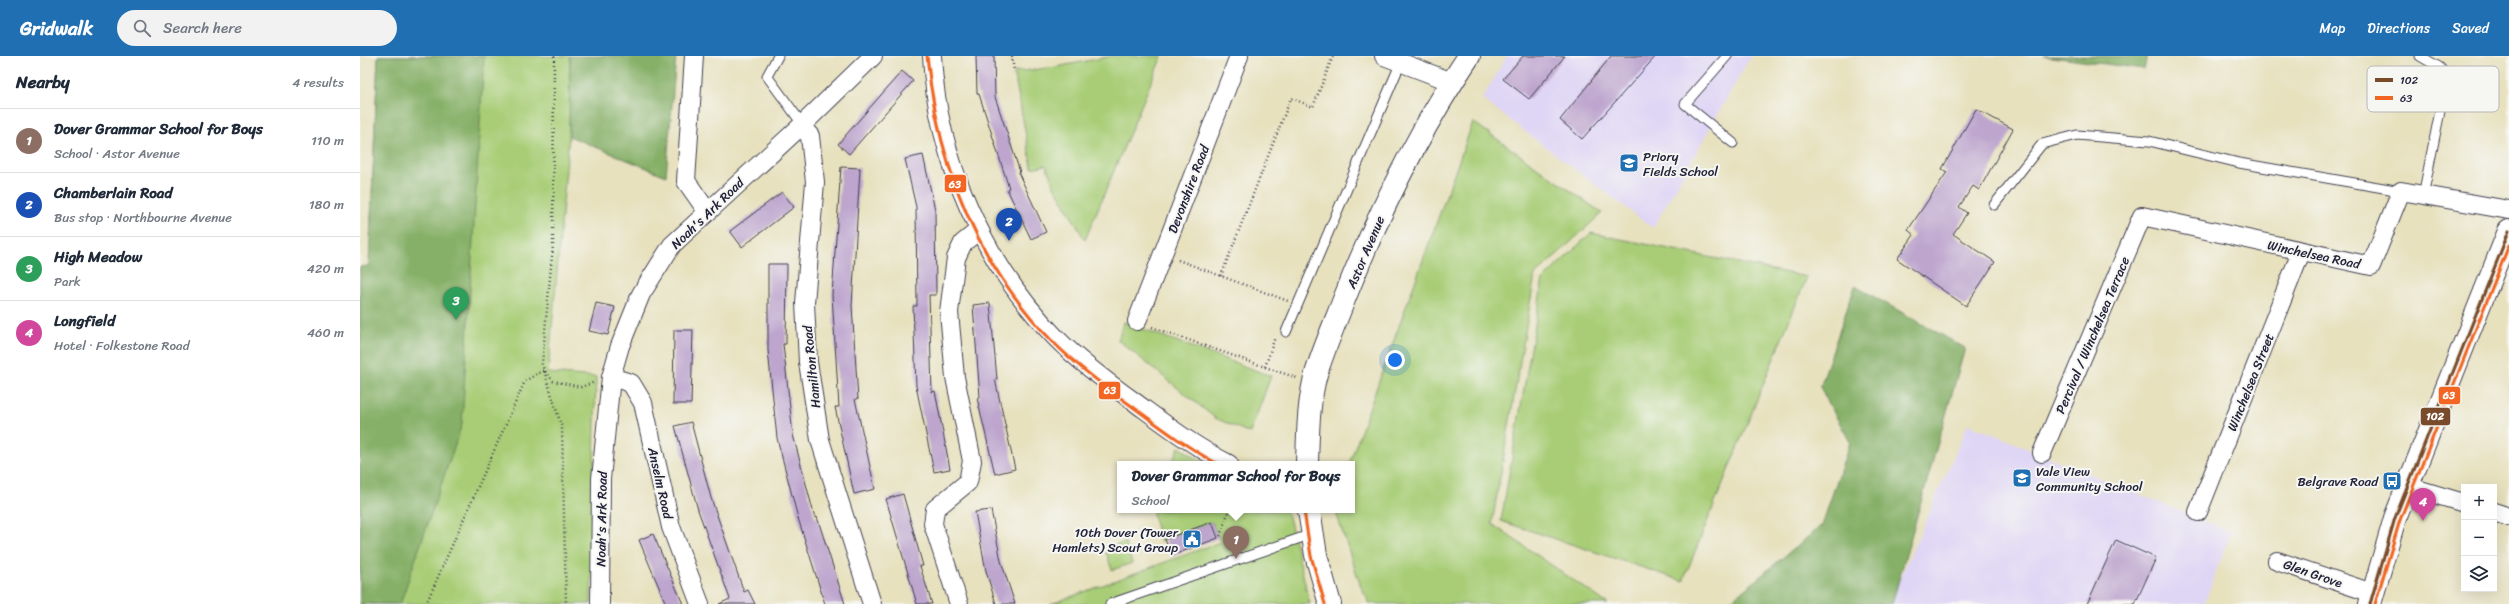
<!DOCTYPE html>
<html lang="en">
<head>
<meta charset="utf-8">
<style>
	body { margin:0; font-family:Sriracha,sans-serif; background:#f2f2f3; color:#1f2937 }
	.controls { position:absolute; right:12px; bottom:12px; display:grid; overflow:hidden; border-radius:0px; box-shadow:0 4px 16px #0002 }
	.controls button { width:36px; height:36px; display:grid; place-items:center; padding:0; border:0; border-bottom:1px solid #e0e1e3; background:#fff; color:#1f2937; font:20px sans-serif }
	.you { position:absolute; left:1035px; top:304px; width:14px; height:14px; margin:-10px; border:3px solid #fff; border-radius:50%; background:#1a73e8; box-shadow:0 0 0 6px #1a73e833 }
	.badge { display:grid; place-items:center; width:26px; height:26px; border-radius:50%; background:#1f6fb2; color:#fff; font-size:13px; font-weight:700 }
	.pin { position:absolute; translate:-50% -33px; filter:drop-shadow(0 1px 2px #0008) }
	.pin::after { content:''; position:absolute; top:21px; width:14px; height:12px; background:inherit; clip-path:polygon(0 0,100% 0,50% 100%) }
	.popup { position:absolute; left:757px; top:405px; width:238px; height:52px; box-sizing:border-box; display:grid; place-content:center; border-radius:0px; background:#fff; filter:drop-shadow(0 1px 3px #0005); font-size:13px; white-space:nowrap; color:#747a83 }
	.popup b { font-size:15px; color:#1f2937 }
	.popup::after { content:''; position:absolute; left:50%; top:100%; margin-left:-8px; border:8px solid transparent; border-top-color:#fff }
	.list { margin:0; padding:0; list-style:none }
	h2 { display:flex; justify-content:space-between; align-items:center; height:52px; margin:0; padding:0 16px; font-size:17px }
	h2 small { font-size:13px; font-weight:400; color:#747a83 }
	.list li { display:grid; grid-template-columns:26px 1fr auto; gap:12px; align-items:center; box-sizing:border-box; height:64px; padding:0 16px; border-top:1px solid #e0e1e3 }
	.list b { display:block; font-size:15px; white-space:nowrap }
	.list p { margin:0; font-size:13px; white-space:nowrap; color:#747a83 }
	.list em { font-size:13px; font-style:normal; color:#747a83 }
	.icon { flex:none; width:22px; height:22px; fill:none; stroke:currentColor; stroke-width:2; stroke-linecap:round; stroke-linejoin:round }
	.map { position:relative; flex:none; width:2149px; height:548px; overflow:hidden }
	header { display:flex; align-items:center; gap:24px; box-sizing:border-box; height:56px; padding:0 20px; background:#1f6fb2; color:#fff }
	header strong { font-size:19px }
	nav { display:flex; gap:22px; margin-inline-start:auto; font-size:14px }
	.search { width:280px; height:36px; background:#f2f2f3; display:flex; align-items:center; gap:10px; box-sizing:border-box; padding:0 14px; border-radius:22px; color:#747a83; font-size:15px }
	main { display:flex }
	aside { flex:1; background:#fff }
	.map>svg:first-child { display:block }
	.built { fill:#dfd5f5 }
	.green { fill:#a8cd76; stroke:#657858 }
	.forest { fill:#86b067; stroke:#546951 }
	.building { fill:#bda5ce }
	.lines { fill:none; stroke-linecap:round; stroke-linejoin:round }
	.lane-casing { stroke:#403f4f; stroke-width:11 }
	.street-casing { stroke:#403f4f; stroke-width:20 }
	.secondary-casing { stroke:#403f4f; stroke-width:24 }
	.path { stroke:#403f4f; stroke-width:2.5; stroke-dasharray:1 3; stroke-linecap:butt }
	.lane { stroke:#fff; stroke-width:9 }
	.street { stroke:#fff; stroke-width:18 }
	.secondary { stroke:#fff; stroke-width:22 }
	.bus-1-casing { stroke:#f6f6f2; stroke-width:6 }
	.bus-2-casing { stroke:#f6f6f2; stroke-width:6 }
	.bus-1 { stroke:#7a4b2a; stroke-width:3 }
	.bus-2 { stroke:#f26522; stroke-width:3 }
	.labels { text-anchor:middle; stroke-width:4; stroke-linejoin:round; paint-order:stroke }
	.poi-label { font-size:13px; fill:#22223b; stroke:#f6f6f2; text-anchor:start }
	.street-label { font-size:13px; fill:#22223b; stroke:#f6f6f2 }
	.key { fill:#f6f6f2; stroke:#b6b6bb; stroke-width:1 }
	.key-label { font-size:11px; fill:#22223b }
	.line-badge { stroke:#f6f6f2; stroke-width:1.5 }
	.badge-label { font-size:11px; text-anchor:middle; font-weight:bold; fill:#fff }
</style>
</head>
<body>
<header>
<strong>Gridwalk</strong>
<div class="search"><svg class="icon" aria-label="search" viewBox="0 0 24 24"><circle cx="10" cy="10" r="6"/><path d="M15 15l6 6"/></svg>Search here</div>
<nav><a>Map</a><a>Directions</a><a>Saved</a></nav>
</header>
<main>
<aside>
<h2>Nearby<small>4 results</small></h2>
<ul class="list">
<li><span class="badge" style="background:#8d6e63">1</span><div><b>Dover Grammar School for Boys</b><p>School · Astor Avenue</p></div><em>110 m</em></li>
<li><span class="badge" style="background:#1a4fb4">2</span><div><b>Chamberlain Road</b><p>Bus stop · Northbourne Avenue</p></div><em>180 m</em></li>
<li><span class="badge" style="background:#2e9e5b">3</span><div><b>High Meadow</b><p>Park</p></div><em>420 m</em></li>
<li><span class="badge" style="background:#d1479c">4</span><div><b>Longfield</b><p>Hotel · Folkestone Road</p></div><em>460 m</em></li>
</ul>
</aside>
<div class="map">
<svg width="2149" height="548" viewBox="0 0 2149 548">
	<rect width="100%" height="100%" fill="#f6f6f2"/>
	<filter id="ink" filterUnits="userSpaceOnUse"><feTurbulence type="fractalNoise" baseFrequency=".025" numOctaves="2"/><feDisplacementMap in="SourceGraphic" scale="8" xChannelSelector="R" yChannelSelector="G"/><feConvolveMatrix kernelMatrix="1 2 1 2 8 2 1 2 1" color-interpolation-filters="sRGB"/></filter>
	<filter id="wash" filterUnits="userSpaceOnUse"><feTurbulence type="fractalNoise" baseFrequency=".012" numOctaves="4" result="noise"/><feDisplacementMap in="SourceGraphic" scale="16" xChannelSelector="R" yChannelSelector="G"/><feGaussianBlur stdDeviation="0.9" result="paint"/><feColorMatrix in="noise" values="0 0 0 0 0 0 0 0 0 0 0 0 0 0 0 0 0 1.4 0 .05"/><feComposite in="paint" operator="in"/></filter>
	<g filter="url(#wash)">
		<rect width="100%" height="100%" fill="#e7e1be"/>
		<!-- built -->
		<path class="built" d="M1147 0H1391L1293 172 1122 43Z
			M1608 368 1871 476 1844 548H1529Z"/>
		<!-- green -->
		<path class="green" d="M18 0H210L209 80 188 317 236 321 231 548H0V211L9 210Z
			M752 0H802L725 184 694 130 686 109 672 112 654 16 696 11Z
			M1113 66 1242 157 1175 219 1132 468 1248 548H1010L1001 531 975 454H992V408H989Z
			M1231 177 1447 221 1323 525 1141 465 1183 223Z
			M764 266 911 320 890 377 855 362 758 284Z
			M819 391 846 408H811Z
			M792 454H925L929 461 950 548H691L860 486 852 466 800 485Z
			M765 486 772 507 752 514 745 493Z"/>
		<!-- forest -->
		<path class="forest" d="M18 0H124L102 368 40 548H0V211L9 210Z
			M210 0H316L306 120 209 80Z
			M1683 0H1787L1784 13Z
			M1495 230 1605 292 1532 548H1367L1462 469 1490 386 1460 331Z"/>
		<g id="blocks">
			<!-- building -->
			<path class="building" d="M616 0H634L635 41 660 116H658L686 176 671 183 647 133 649 132 619 38H617Z
				M1163 0H1205L1169 43 1143 23Z
				M1251 0H1296L1222 83 1200 64Z
				M542 15 553 25 489 98 478 88Z
				M1616 53 1653 73 1619 134 1613 130 1599 151 1607 157 1593 178 1635 206 1606 250 1537 203 1554 179 1548 174 1587 116 1582 113Z
				M563 99 575 154 576 239H569L572 336 575 335 590 413 574 416 556 330 553 250H557L556 151 545 103Z
				M481 111 500 112 492 250 498 343H495L515 433 494 438 475 351H479L472 239Z
				M422 136 434 151 382 191 370 175Z
				M408 208H427L426 288H423L433 379 455 462 457 461 485 548H465L438 462 417 382 408 294Z
				M236 247 255 251 248 279 229 275Z
				M630 247 637 323H635L655 413 635 418 617 342 620 341 613 249Z
				M314 274H333L331 348H313Z
				M331 366 351 442 384 536 388 534 395 548H359L370 543 338 454 315 370Z
				M543 438 563 510H560L572 548H557L526 443Z
				M631 454 641 505 655 548H636L626 515 615 456Z
				M852 466 858 482 811 500 805 483Z
				M293 478 323 548H306L279 484Z
				M1756 484 1796 502 1775 548H1727Z"/>
		</g>
	</g>
	<g filter="url(#ink)">
		<use href="#blocks" fill-opacity="0" stroke="#403f4f" stroke-width="1"/>
		<g class="lines">
			<!-- lane casing -->
			<g class="lane-casing">
				<path id="lane" d="M418 0 407 20 443 69
					M1367 0 1325 48 1373 87
					M2060 0 2079 11 2087 20 2063 140
					M1634 149 1682 88 1717 79 1789 85 1879 107 2041 135
					M926 276 1041 6
					M750 548 952 478"/>
			</g>
			<!-- street casing -->
			<g class="street-casing">
				<path id="street" d="M334 0 326 125 347 155
					M572 0C577 103 624 208 696 282 720 306 748 327 776 347 806 369 836 392 869 408
					M1024 0 1092 26
					M441 70 450 80 455 126 445 247 448 306 460 384 512 548
					M777 265 879 0
					M251 321 271 327 283 347 311 471 340 548
					M1682 397 1782 160 2011 210 2041 135 2149 154
					M2047 430 2104 447
					M1838 456 1941 196
					M2134 456 2149 461
					M1917 505 2012 537
					M240 548 241 423 251 321 260 290 281 238 312 189 441 70 513 0
					M599 548 573 468 575 453 608 426 612 405 595 321 589 256 596 202 603 187 619 174"/>
			</g>
			<!-- secondary casing -->
			<g class="secondary-casing">
				<path id="secondary" d="M947 408C948 378 948 347 956 318 964 292 975 267 985 241 1018 158 1059 75 1109 0
					M949 454 956 499 970 548
					M2010 548 2035 462 2149 175"/>
			</g>
			<!-- path -->
			<path class="path" d="M194 0 193 189 182 308 202 372 206 548
				M652 0 654 16
				M818 204 928 245
				M861 220 931 42 953 51 973 0
				M792 271 905 311 915 281
				M905 311 937 322
				M860 480 869 454
				M66 548 165 325 184 314 193 325 221 331 235 326"/>
			<!-- lane -->
			<use href="#lane" class="lane"/>
			<!-- street -->
			<use href="#street" class="street"/>
			<!-- secondary -->
			<use href="#secondary" class="secondary"/>
			<!-- bus-1 casing -->
			<g class="bus-1-casing">
				<path id="bus-1" d="M2010 548 2035 462 2149 175"/>
			</g>
			<!-- bus-2 casing -->
			<g class="bus-2-casing">
				<path id="bus-2" d="M567 0C578 109 616 207 693 286 717 310 745 331 773 351 800 371 828 392 858 408
					M944 455 951 500 965 548
					M2015 548 2040 464 2149 189"/>
			</g>
			<!-- bus-1 -->
			<use href="#bus-1" class="bus-1"/>
			<!-- bus-2 -->
			<use href="#bus-2" class="bus-2"/>
		</g>
	</g>
	<!-- icons -->
	<defs>
		<g id="school-square" transform="scale(1)"><rect x="-9" y="-9" width="18" height="18" rx="4" fill="#1f6fb2" stroke="#f6f6f2"/><path d="M0-5L7-2L0 1L-7-2ZM-4 1L0 2.5L4 1V4Q0 6-4 4Z" fill="#fff"/></g>
		<g id="bus-square" transform="scale(1)"><rect x="-9" y="-9" width="18" height="18" rx="4" fill="#1f6fb2" stroke="#f6f6f2"/><path d="M-5-6H5V4H4V6H2V4H-2V6H-4V4H-5ZM-3.5-4V0h7V-4ZM-3.5 1.2v1.5H-2V1.2ZM2 1.2v1.5H3.5V1.2Z" fill="#fff"/></g>
		<g id="civic-square" transform="scale(1)"><rect x="-9" y="-9" width="18" height="18" rx="4" fill="#1f6fb2" stroke="#f6f6f2"/><path d="M-.6-6.5H3V-4.5H.6V-3L4-1V1h2V6H-6V1h2V-1L-.6-3ZM-1.2 2.5V6h2.4V2.5Z" fill="#fff"/></g>
	</defs>
	<g fill-rule="evenodd">
		<use href="#school-square" x="1269" y="107"/>
		<use href="#school-square" x="1662" y="422"/>
		<use href="#bus-square" x="2032" y="425"/>
		<use href="#civic-square" x="832" y="483"/>
	</g>
	<g class="labels">
		<!-- poi labels -->
		<g class="poi-label">
			<text x="1283" y="105">Priory<tspan x="1283" dy="15">Fields School</tspan></text>
			<text x="1676" y="420">Vale View<tspan x="1676" dy="15">Community School</tspan></text>
			<text x="2018" y="430" text-anchor="end">Belgrave Road</text>
			<text x="818" y="481" text-anchor="end">10th Dover (Tower<tspan x="818" dy="15">Hamlets) Scout Group</tspan></text>
		</g>
		<!-- street labels -->
		<g class="street-label">
			<text transform="translate(828 133) rotate(-69)" y="5">Devonshire Road</text>
			<text transform="translate(347 157) rotate(-44)" y="5">Noah's Ark Road</text>
			<text transform="translate(1005 196) rotate(-67)" y="5">Astor Avenue</text>
			<text transform="translate(1954 198) rotate(12)" y="5">Winchelsea Road</text>
			<text transform="translate(1732 279) rotate(-67)" y="5">Percival / Winchelsea Terrace</text>
			<text transform="translate(451 311) rotate(-96)" y="5">Hamilton Road</text>
			<text transform="translate(1890 326) rotate(-68)" y="5">Winchelsea Street</text>
			<text transform="translate(301 427) rotate(77)" y="5">Anselm Road</text>
			<text transform="translate(241 463) rotate(-89)" y="5">Noah's Ark Road</text>
			<text transform="translate(1953 517) rotate(19)" y="5">Glen Grove</text>
		</g>
	</g>
	<!-- legend -->
	<rect x="2007" y="10" width="132" height="46" rx="6" class="key"/>
	<rect x="2015" y="22" width="18" height="4" fill="#7a4b2a"/>
	<rect x="2015" y="40" width="18" height="4" fill="#f26522"/>
	<g class="key-label">
		<text x="2040" y="28">102</text>
		<text x="2040" y="46">63</text>
	</g>
	<g class="line-badge">
		<rect x="584" y="118" width="23" height="19" rx="4" fill="#f26522"/>
		<rect x="738" y="325" width="23" height="19" rx="4" fill="#f26522"/>
		<rect x="2078" y="330" width="23" height="19" rx="4" fill="#f26522"/>
		<rect x="2060" y="351" width="31" height="19" rx="4" fill="#7a4b2a"/>
	</g>
	<g class="badge-label">
		<text x="595" y="132">63</text>
		<text x="750" y="338">63</text>
		<text x="2089" y="343">63</text>
		<text x="2075" y="364">102</text>
	</g>
</svg>
<div class="controls">
<button>+</button>
<button>−</button>
<button><svg class="icon" aria-label="layers" viewBox="0 0 24 24"><path d="M12 4l9 5-9 5-9-5zM3 14l9 5 9-5"/></svg></button>
</div>
<div class="you"></div>
<div class="pin badge" style="left:876px;top:503px;background:#8d6e63">1</div>
<div class="popup"><b>Dover Grammar School for Boys</b>School</div>
<div class="pin badge" style="left:649px;top:185px;background:#1a4fb4">2</div>
<div class="pin badge" style="left:96px;top:264px;background:#2e9e5b">3</div>
<div class="pin badge" style="left:2063px;top:465px;background:#d1479c">4</div>
</div>
</main>
</body>
</html>
